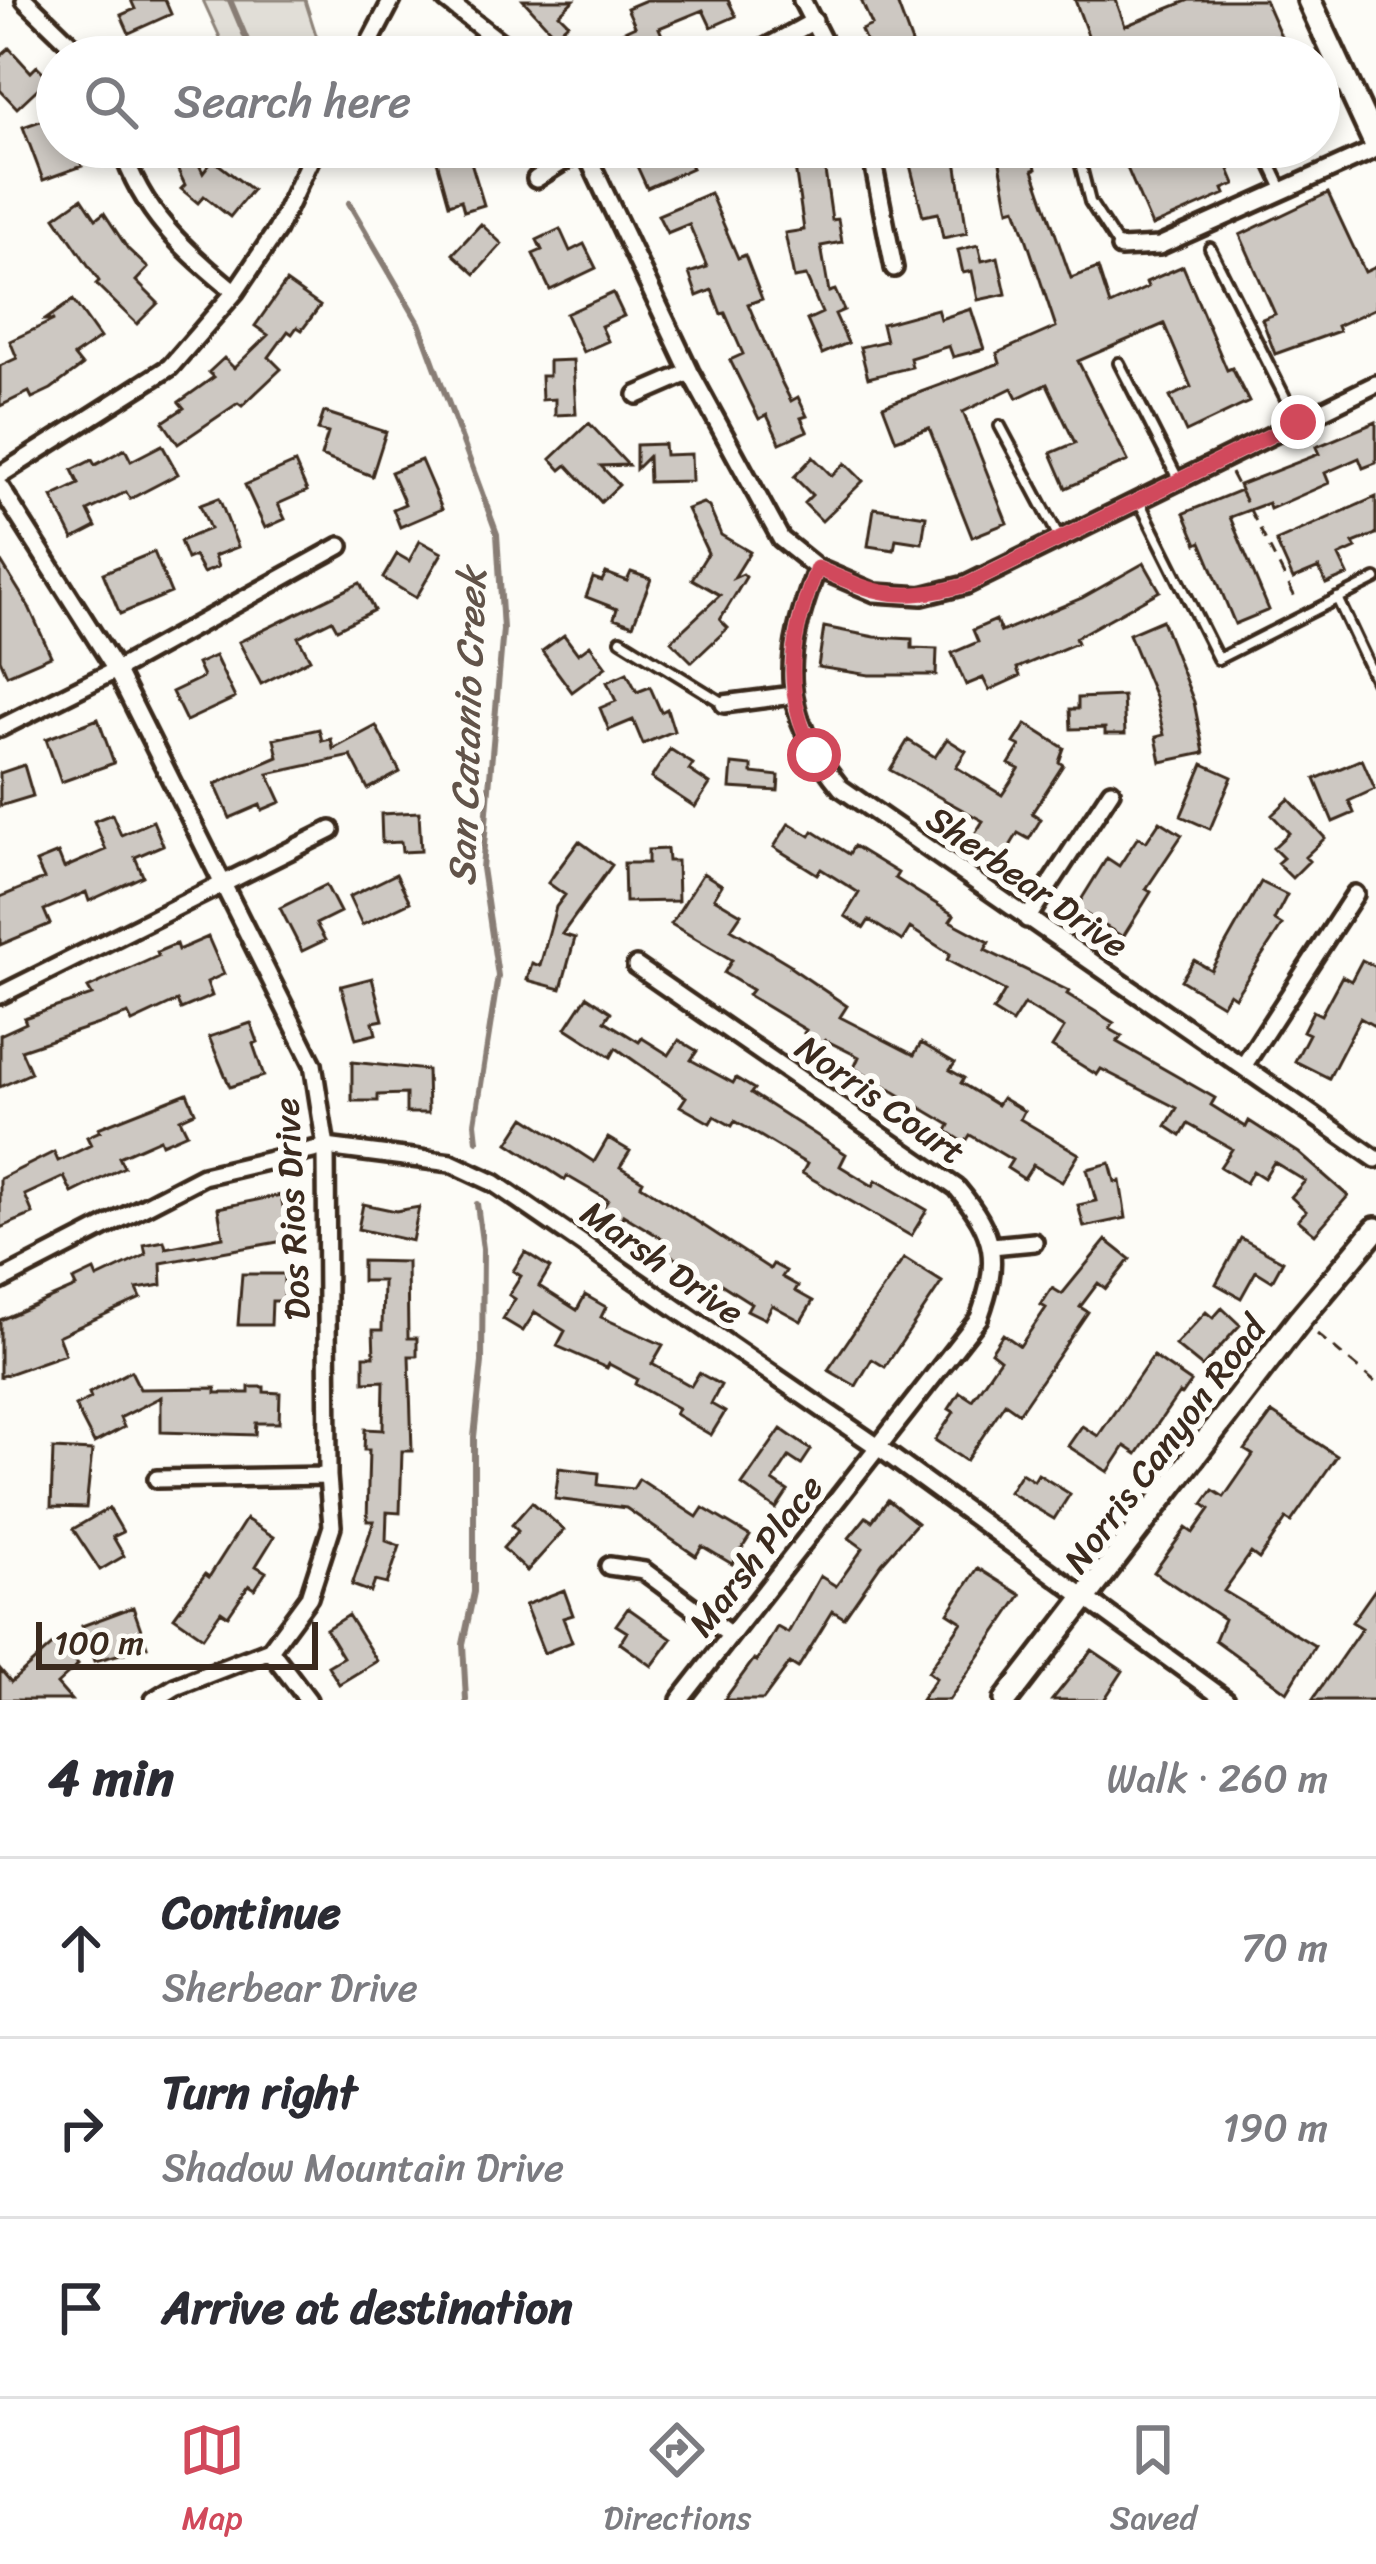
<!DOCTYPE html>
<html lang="en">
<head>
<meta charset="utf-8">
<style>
	body { margin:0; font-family:Sriracha,sans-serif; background:#f7f7f7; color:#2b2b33 }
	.scale { position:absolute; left:36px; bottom:30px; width:282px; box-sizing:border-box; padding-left:12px; border:6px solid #3b2a1e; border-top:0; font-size:33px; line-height:42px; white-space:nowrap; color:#3b2a1e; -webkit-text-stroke:9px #fdfcf7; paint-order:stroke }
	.stop { position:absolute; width:36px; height:36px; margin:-27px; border:9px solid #d1495b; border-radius:50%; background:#fff }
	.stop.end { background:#d1495b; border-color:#fff; box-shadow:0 3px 12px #0008 }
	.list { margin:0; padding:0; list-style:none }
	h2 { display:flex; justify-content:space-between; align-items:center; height:156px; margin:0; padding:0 48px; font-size:51px }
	h2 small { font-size:39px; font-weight:400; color:#7c7c81 }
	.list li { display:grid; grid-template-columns:78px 1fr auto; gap:36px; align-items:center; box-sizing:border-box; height:180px; padding:0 48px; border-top:3px solid #e1e1e2 }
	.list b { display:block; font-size:45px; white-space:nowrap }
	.list p { margin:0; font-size:39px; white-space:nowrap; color:#7c7c81 }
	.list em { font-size:39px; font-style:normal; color:#7c7c81 }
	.icon { flex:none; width:66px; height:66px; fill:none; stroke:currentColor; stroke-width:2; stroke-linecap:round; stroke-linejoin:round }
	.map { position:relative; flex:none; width:1376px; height:1700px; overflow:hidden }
	.search { position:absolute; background:#fff; box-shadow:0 6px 18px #0003; left:36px; right:36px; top:36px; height:132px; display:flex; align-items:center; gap:30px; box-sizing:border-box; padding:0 42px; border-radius:66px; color:#7c7c81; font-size:45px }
	.sheet { height:696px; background:#fff }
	nav { display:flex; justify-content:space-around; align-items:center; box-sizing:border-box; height:168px; border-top:3px solid #e1e1e2; background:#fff; font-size:33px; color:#7c7c81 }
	nav a { display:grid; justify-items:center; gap:6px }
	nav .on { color:#d1495b }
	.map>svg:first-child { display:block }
	.green { fill:#e1ded7; stroke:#8e847a; stroke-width:3 }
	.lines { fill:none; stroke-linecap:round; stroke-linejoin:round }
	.stream { stroke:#887d74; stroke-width:6 }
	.building { fill:#cdc8c2; stroke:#3b2a1e; stroke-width:3 }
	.lane-casing { stroke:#3b2a1e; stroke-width:16 }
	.street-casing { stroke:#3b2a1e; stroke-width:24 }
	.secondary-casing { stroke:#3b2a1e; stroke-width:30 }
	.path { stroke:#3b2a1e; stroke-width:3; stroke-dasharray:12 9; stroke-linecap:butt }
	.lane { stroke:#fdfcf7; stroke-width:8 }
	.street { stroke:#fdfcf7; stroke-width:15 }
	.secondary { stroke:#fdfcf7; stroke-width:21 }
	.route { stroke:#d1495b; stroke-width:15 }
	.labels { text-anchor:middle; stroke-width:12; stroke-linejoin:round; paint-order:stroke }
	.street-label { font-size:36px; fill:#3b2a1e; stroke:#fdfcf7 }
	.water-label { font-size:39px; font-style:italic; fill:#615349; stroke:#fdfcf7 }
</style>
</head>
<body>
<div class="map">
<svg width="1376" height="1700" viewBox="0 0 1376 1700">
	<rect width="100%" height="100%" fill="#fdfcf7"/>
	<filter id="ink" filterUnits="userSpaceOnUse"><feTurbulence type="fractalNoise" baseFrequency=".00833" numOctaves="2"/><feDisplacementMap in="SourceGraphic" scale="24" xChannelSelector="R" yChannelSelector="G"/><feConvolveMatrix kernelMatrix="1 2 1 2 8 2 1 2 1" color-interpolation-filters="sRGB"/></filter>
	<g filter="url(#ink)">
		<!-- green -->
		<path class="green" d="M203 0H305L323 57H229Z"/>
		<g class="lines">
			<!-- stream -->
			<path class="stream" d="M230 0 254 57
				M349 203 419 323 497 534 503 629 482 868 498 976 475 1123 477 1141
				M466 1700 463 1644 474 1592V1437L482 1362 483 1249 477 1204"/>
		</g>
		<!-- building -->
		<path class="building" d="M131 0H165L171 14 129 33 121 15 135 9Z
			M523 0H574L559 14 568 23 555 35Z
			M646 0H728L736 16 711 27 703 10 659 28 669 52 657 57H568L635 26 627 8Z
			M861 0H896L917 57H873L861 30 872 25Z
			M1075 0H1116L1125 26 1189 0H1265L1287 50 1272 57H1096Z
			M9 48 31 72 37 66 49 78 17 108 0 90V56Z
			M57 115V147H75L82 166 43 180 23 127Z
			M167 147H191L203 173 213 160 252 190 230 217 204 196 198 203 181 189 185 185Z
			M652 147H682L692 168 647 188 637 166 656 158Z
			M920 147H954L967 233 943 238 938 213 923 216 907 153 920 150Z
			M997 147H1032L1036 169 1033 170 1071 278 1098 268 1110 305 1148 287 1146 282 1183 266 1227 370 1232 368 1249 402 1186 432 1170 397 1191 387 1164 324 1078 361 1128 461 1066 488 1051 453 1075 443 1047 384 1017 398 1012 388 963 412 1007 523 972 537 929 428 896 440 883 406 1000 363 997 353 1056 327 1016 208 1009 210Z
			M1118 147H1213L1220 162 1225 160 1235 184 1223 189 1225 194 1152 226Z
			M829 148 832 170 825 171 832 220 838 219 842 242 821 246 829 292 835 290 844 310 835 314 848 343 822 354 807 320 822 313 806 276 794 278 785 233 804 230 795 167 810 165 808 151Z
			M468 152 484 205 464 211 461 200 449 204 437 161Z
			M710 193 738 258 745 255 762 299 748 304 782 383 791 401 798 397 807 416 801 418 807 431 780 443 767 415 759 419 730 360 743 354 725 313 721 314 712 290 697 296 689 273 707 267 689 224 667 233 658 215Z
			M1328 193 1365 272 1376 267V308L1337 326 1339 331 1275 354 1262 319 1275 314 1240 235Z
			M82 198 96 219 104 213 128 249 148 268 136 281 158 303 137 324 96 284 99 281 55 217Z
			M481 224 502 244 475 274 453 254Z
			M560 229 570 251 584 244 596 268 550 290 533 254 542 250 537 240Z
			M978 245 982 261 998 257 1006 294 978 300 972 271 963 273 958 250Z
			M286 282 320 306 302 330 297 327 292 334 288 331 269 357 281 369 242 406 238 403 178 444 163 422 184 408 179 402 214 377 209 372 224 358 234 368 268 335 255 326Z
			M613 293 624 316 601 326 608 341 583 352 566 314Z
			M73 300 100 338 74 356 82 366 51 389 32 398 29 392 0 406V366L17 358 10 341 54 320H45Z
			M937 309 940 319 971 309 984 349 953 357 949 346 910 358 912 367 868 378 860 347 886 341 882 324Z
			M573 360 576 414 555 415V399L542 400 541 376H549V361Z
			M324 412 386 432 372 476 321 456 328 433 318 430Z
			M1376 422V463L1363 468 1359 458 1325 473 1329 483 1270 509 1268 503 1230 517 1269 610 1235 624 1201 542 1197 544 1184 513 1241 490 1239 485 1319 454 1316 447Z
			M589 423 628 465 601 466 619 485 601 502 567 465 561 470 551 459Z
			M664 444 665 455 691 454 692 481 649 482 648 457 636 469V445Z
			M162 445 178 474 130 499 126 492 88 511 96 527 73 539 52 497 79 484 72 470 92 460 95 465 125 449 131 461Z
			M813 457 832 476 845 463 863 481 822 521 804 503 812 495 794 477Z
			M421 460 442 509 400 527 393 509 405 504 391 472Z
			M295 463 307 491 278 504 285 519 265 528 245 485Z
			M1376 497V534L1353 543 1356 548 1339 556 1348 575 1326 584 1319 568 1293 579 1276 541Z
			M219 498 238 547 214 556 218 567 203 573 194 556 187 559 180 541 210 529 200 505Z
			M703 503 709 507 721 535 750 552 734 578 743 574 746 577 720 620 728 628 692 662 671 641 720 595 692 579 708 553 687 509Z
			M874 508 926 516 922 543 896 539 894 550 868 546Z
			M420 541 442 553 416 598 383 578 397 554 409 561Z
			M154 552 171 593 120 614 103 573Z
			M0 560 29 607 51 656 7 675 0 659Z
			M1144 563 1160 591 1075 638 1077 643 1017 668 1020 676 989 690 983 678 966 685 952 653 978 642 973 630 996 620 1001 632 1082 598Z
			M631 572 651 579 633 625 614 618 617 609 586 597 593 578 602 581 606 573 627 581Z
			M360 583 374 610 337 629 332 620 298 637 310 659 261 684 239 642Z
			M1162 620 1194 702 1204 753 1161 762 1156 737 1164 735 1155 697 1129 634Z
			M824 627 875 637 912 639V648L937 649 936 675H869L818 667Z
			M564 635 578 654 590 645 606 667 572 692 542 651Z
			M215 656 235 698 186 721 172 692 203 677 197 664Z
			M627 673 637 692 650 687 661 712 667 709 674 731 643 744 633 720 609 730 600 708 616 701 607 682Z
			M1123 696 1125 734H1105V728L1071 729 1070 709H1078V698Z
			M98 719 114 763 61 782 46 739Z
			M1026 724 1064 748 1059 762 1063 765 1032 813 1041 819 1029 839 1018 833 1004 856 973 837 983 821 890 770 908 740 935 757 947 739 966 751 956 767 1002 795 1019 769 1009 764 1020 746 1014 743Z
			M376 726 400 772 368 789 351 756 268 774 281 802 262 810 260 805 230 818 215 784 278 757 274 739 319 729 322 741 331 739 333 749Z
			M670 749 693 764 689 770 710 784 695 807 651 778Z
			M1362 759 1375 789 1349 801 1354 813 1333 822 1315 779Z
			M732 764 752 766V773L779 776 778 791 730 788Z
			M1203 764 1232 777 1210 829 1181 816Z
			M24 765 33 796 0 806V773Z
			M1289 799 1325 838 1305 857 1309 861 1292 878 1277 863 1283 858 1273 848 1289 833 1272 815Z
			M419 812 421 851 402 852 401 842 382 843 381 814Z
			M112 814 121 835 153 821 163 845 135 857 143 876 89 901 86 892 44 910 50 924 0 945V897L44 879 36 862 58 853 64 868 106 850 94 821Z
			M1160 821 1182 835 1146 889 1151 892 1123 937 1076 908 1107 858 1119 866 1138 837 1146 842Z
			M789 823 810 836 813 831 849 854 854 846 898 873 895 878 954 915 950 921 989 942 985 950 1069 991 1067 994 1114 1023 1110 1029 1122 1036 1117 1042 1215 1098 1211 1105 1246 1127 1249 1121 1299 1153 1348 1196 1315 1234 1298 1220 1306 1211 1291 1197 1305 1181 1274 1162 1264 1178 1253 1171 1246 1183 1220 1167 1232 1149 1188 1124 1181 1136 1166 1126 1177 1108 1101 1069 1097 1075 1052 1047 1064 1028 1024 1004 1012 1023 993 1011 1005 991 947 960 950 954 910 928 902 941 869 920 864 928 845 916 859 893 821 869 817 874 774 847Z
			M579 841 612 865 562 934 575 938 561 989 527 980 532 963 540 966 556 907 565 895 548 883Z
			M667 849 668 861H677L678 901 625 902 624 863H648V850Z
			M703 873 722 885 714 898 741 914 731 929 791 965 790 967 847 1006 840 1017 914 1055 921 1043 955 1063 950 1070 964 1078 961 1083 997 1105 1002 1098 1024 1111 1020 1119 1079 1154 1062 1182 1033 1165 1024 1179 1007 1168 1012 1160 970 1135 965 1143 947 1131 950 1125 854 1068 859 1057 825 1040 821 1045 804 1033 806 1030 748 995 752 990 724 973 732 960 671 924Z
			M396 874 410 902 362 925 349 897Z
			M1261 882 1287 895 1274 920 1282 925 1235 997 1229 993 1222 1005 1181 980 1194 960 1211 970Z
			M326 885 340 912 316 924 325 940 302 951 280 908Z
			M208 937 224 974 207 982 212 996 181 1009 177 1001 132 1022 128 1014 21 1050 31 1073 0 1087V1035L26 1023 24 1018 92 995 88 988 158 956 157 952 176 944 178 950Z
			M1362 960 1376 967V1027L1360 1018 1329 1078 1295 1061 1309 1034 1303 1031 1313 1011 1321 1015 1342 976 1351 981Z
			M372 978 383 1020 373 1022 376 1034 356 1039 341 986Z
			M587 996 611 1012 605 1021 639 1042 642 1038 669 1055 679 1040 697 1051 691 1060 733 1083 736 1078 754 1089 751 1093 846 1154 840 1166 873 1186 876 1180 927 1210 911 1236 802 1173 807 1164 735 1121 732 1126 714 1116 710 1123 680 1106 686 1097 616 1048 611 1057 566 1028Z
			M251 1023 258 1042 253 1044 264 1076 230 1087 209 1037Z
			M352 1062 427 1070 428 1113H406V1094L378 1095V1101H352Z
			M187 1093 195 1112 180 1119 187 1133 162 1144 160 1139 119 1157 124 1167 72 1193 64 1177 25 1195 33 1214 0 1228V1179L54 1152 58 1161 91 1145 87 1137 100 1131 98 1128Z
			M525 1117 594 1162 608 1138 630 1151 620 1167 643 1181 641 1185 770 1269 773 1264 786 1271 782 1277 798 1286 795 1291 813 1301 801 1321 772 1305 765 1319 747 1310 751 1303 713 1279 711 1283 659 1247 663 1239 623 1215 621 1220 602 1209 608 1200 567 1176 565 1180 508 1143Z
			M1110 1163 1115 1182 1120 1181 1126 1218 1084 1227 1078 1205 1096 1201 1087 1169Z
			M281 1195 289 1240 161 1263 162 1285 137 1289 141 1298 58 1336 65 1354 0 1377V1320L76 1287 73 1281 94 1271 97 1278 146 1255 144 1245 164 1241 166 1248 223 1237 218 1208Z
			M363 1204 396 1211 419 1207 412 1241 358 1229Z
			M1241 1238 1283 1261 1272 1281 1256 1271 1241 1298 1216 1284Z
			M1106 1240 1130 1259 1106 1289 1098 1283 1080 1307 1088 1312 1019 1413 1005 1403 966 1461 935 1440 954 1412 949 1409 960 1392 972 1400 1000 1359 991 1352 1003 1334 1020 1346 1046 1308 1041 1305 1052 1288 1062 1294Z
			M525 1252 550 1268 539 1286 577 1310 585 1295 606 1307 601 1317 663 1345 652 1364 691 1386 699 1373 721 1385 711 1404 725 1412 711 1435 675 1414 678 1408 635 1384 637 1379 609 1364 607 1368 557 1346 565 1331 535 1312 523 1331 503 1319 515 1299 509 1295 521 1276 513 1271Z
			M904 1258 942 1282 885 1367 872 1359 856 1386 828 1370Z
			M362 1261 407 1262 408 1338H417V1356H409L412 1451H402L400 1513 387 1512 386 1541 400 1546 387 1584 375 1581 371 1592 352 1585 374 1521H367L369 1450H364L365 1429 383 1430 384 1381 364 1382V1356H374L373 1330H382L383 1281H362Z
			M242 1274H284V1301H272L271 1325H238Z
			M1222 1308 1240 1325 1202 1367 1175 1345 1206 1312 1213 1318Z
			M1153 1356 1191 1382 1182 1395 1179 1393 1137 1454 1125 1446 1108 1472 1068 1446 1082 1426 1098 1436Z
			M131 1371 140 1389 216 1388V1393H249V1387H264V1392L280 1393 279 1423H256L255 1435 161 1432V1397L120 1418 124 1427 94 1443 75 1406 91 1398 89 1393Z
			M1272 1413 1337 1456 1291 1522 1286 1519 1259 1559 1251 1553 1224 1591 1315 1646 1287 1692 1215 1640 1224 1619 1154 1572 1186 1528 1193 1533 1210 1509 1203 1504 1213 1490 1224 1497 1253 1455 1245 1450Z
			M781 1429 811 1450 801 1465 789 1457 773 1481 788 1491 776 1509 742 1485Z
			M53 1449 92 1451 86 1508 51 1507Z
			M559 1468 599 1473 598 1485 633 1489 639 1479 697 1517 703 1508 750 1536 732 1564 702 1546 696 1556 626 1508 555 1499Z
			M1021 1473 1034 1481 1038 1474 1070 1494 1054 1519 1009 1492Z
			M888 1500 917 1523 882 1563 844 1618 833 1611 798 1668 790 1663 763 1700H724L754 1659 757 1661 777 1627 788 1633 820 1576 836 1586 863 1548 849 1538 866 1517 872 1521Z
			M532 1502 564 1530 527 1571 503 1548 518 1531 512 1525Z
			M109 1508 123 1532 113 1537 124 1556 100 1570 73 1529Z
			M246 1519 274 1537 256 1566 266 1572 255 1589 249 1585 228 1616 221 1611 203 1637 174 1617 205 1574 209 1577Z
			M978 1568 1021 1595 949 1700H921L936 1678 928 1672 962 1622 948 1613Z
			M1376 1588V1700H1312L1362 1628 1352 1622Z
			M564 1590 573 1615 563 1618 572 1642 544 1653 525 1605Z
			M133 1607 147 1647 95 1661 82 1626Z
			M628 1608 672 1639 652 1666 620 1643 627 1632 616 1625Z
			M348 1615 377 1661 339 1684 328 1666 343 1657 326 1629Z
			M57 1641 78 1665 57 1684 71 1700H0V1669L11 1682Z
			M1092 1650 1123 1671 1104 1700H1052Z"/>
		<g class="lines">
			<!-- lane casing -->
			<g class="lane-casing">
				<path id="lane" d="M1076 147 1090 202 1119 247
					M1262 147 1282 189
					M1210 248 1297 421
					M1119 363 1178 479
					M1000 426 1059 537
					M1139 501 1218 659 1376 579
					M1337 598 1376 681
					M621 640 723 703"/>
			</g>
			<!-- street casing -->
			<g class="street-casing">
				<path id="street" d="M25 0 84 57
					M446 0 519 57
					M802 0 831 57
					M362 57 392 0
					M749 57 814 21
					M121 147C142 212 183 250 235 292
					M583 147 690 372 781 539 817 568 875 593 922 596 966 585 1376 384
					M870 147 894 268
					M536 179 586 147
					M1120 248 1159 246 1376 149
					M637 395 690 372
					M0 475 170 367 235 292 277 230 316 147
					M0 487 116 670 313 1064 326 1147 328 1476 332 1526 309 1597 270 1650 175 1687 154 1700
					M817 568C783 658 777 710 841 788L1376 1159
					M724 704 792 695
					M0 728 116 670 340 546
					M1027 919 1111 791
					M636 966 957 1188C996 1235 1000 1260 979 1318L680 1700
					M0 995 331 830
					M1244 1065 1355 894
					M992 1246 1034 1242
					M0 1281 203 1176 326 1147 451 1163 494 1183 878 1447 1226 1700
					M157 1479 328 1476
					M609 1566 644 1571 729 1634
					M270 1650 308 1700"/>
			</g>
			<!-- secondary casing -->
			<g class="secondary-casing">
				<path id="secondary" d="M1309 0 1376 145
					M1006 1700 1300 1319 1376 1229"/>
			</g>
			<!-- path -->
			<path class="path" d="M1231 473 1298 603
				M1317 1334 1376 1383"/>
			<!-- lane -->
			<use href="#lane" class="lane"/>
			<!-- street -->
			<use href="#street" class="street"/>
			<!-- secondary -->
			<use href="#secondary" class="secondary"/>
		</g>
	</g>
	<g class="lines" filter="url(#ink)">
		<!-- route -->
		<path class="route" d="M814 755C780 686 791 637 817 568 879 595 898 602 966 585L1298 422"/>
	</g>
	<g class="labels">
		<!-- street labels -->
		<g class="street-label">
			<text transform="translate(1028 881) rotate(35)" y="13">Sherbear Drive</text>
			<text transform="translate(881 1099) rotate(35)" y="13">Norris Court</text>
			<text transform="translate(291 1209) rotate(-93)" y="13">Dos Rios Drive</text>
			<text transform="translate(663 1262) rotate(35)" y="13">Marsh Drive</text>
			<text transform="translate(1164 1444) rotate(-53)" y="13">Norris Canyon Road</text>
			<text transform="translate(755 1555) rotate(-52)" y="13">Marsh Place</text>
		</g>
		<!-- water labels -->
		<g class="water-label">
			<text transform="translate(466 727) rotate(-88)" y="14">San Catanio Creek</text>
		</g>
	</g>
</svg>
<div class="scale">100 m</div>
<div class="stop" style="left:814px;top:755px"></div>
<div class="stop end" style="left:1298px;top:422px"></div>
<div class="search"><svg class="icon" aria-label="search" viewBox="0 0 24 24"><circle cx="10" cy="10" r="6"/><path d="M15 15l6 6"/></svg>Search here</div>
</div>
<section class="sheet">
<h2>4 min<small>Walk · 260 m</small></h2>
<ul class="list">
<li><svg class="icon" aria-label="ahead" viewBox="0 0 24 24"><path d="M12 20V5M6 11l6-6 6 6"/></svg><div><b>Continue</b><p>Sherbear Drive</p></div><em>70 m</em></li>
<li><svg class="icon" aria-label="right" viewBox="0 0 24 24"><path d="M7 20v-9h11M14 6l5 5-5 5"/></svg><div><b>Turn right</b><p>Shadow Mountain Drive</p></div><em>190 m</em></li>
<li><svg class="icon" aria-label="arrive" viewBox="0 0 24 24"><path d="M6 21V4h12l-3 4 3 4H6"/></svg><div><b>Arrive at destination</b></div></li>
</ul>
</section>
<nav>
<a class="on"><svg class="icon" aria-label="map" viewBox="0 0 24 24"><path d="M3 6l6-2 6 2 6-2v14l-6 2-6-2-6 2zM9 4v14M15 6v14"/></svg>Map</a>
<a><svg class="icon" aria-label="directions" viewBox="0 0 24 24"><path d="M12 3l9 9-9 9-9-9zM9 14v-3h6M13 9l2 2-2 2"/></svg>Directions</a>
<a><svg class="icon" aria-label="saved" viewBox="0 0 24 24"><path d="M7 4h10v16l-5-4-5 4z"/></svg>Saved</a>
</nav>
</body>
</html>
